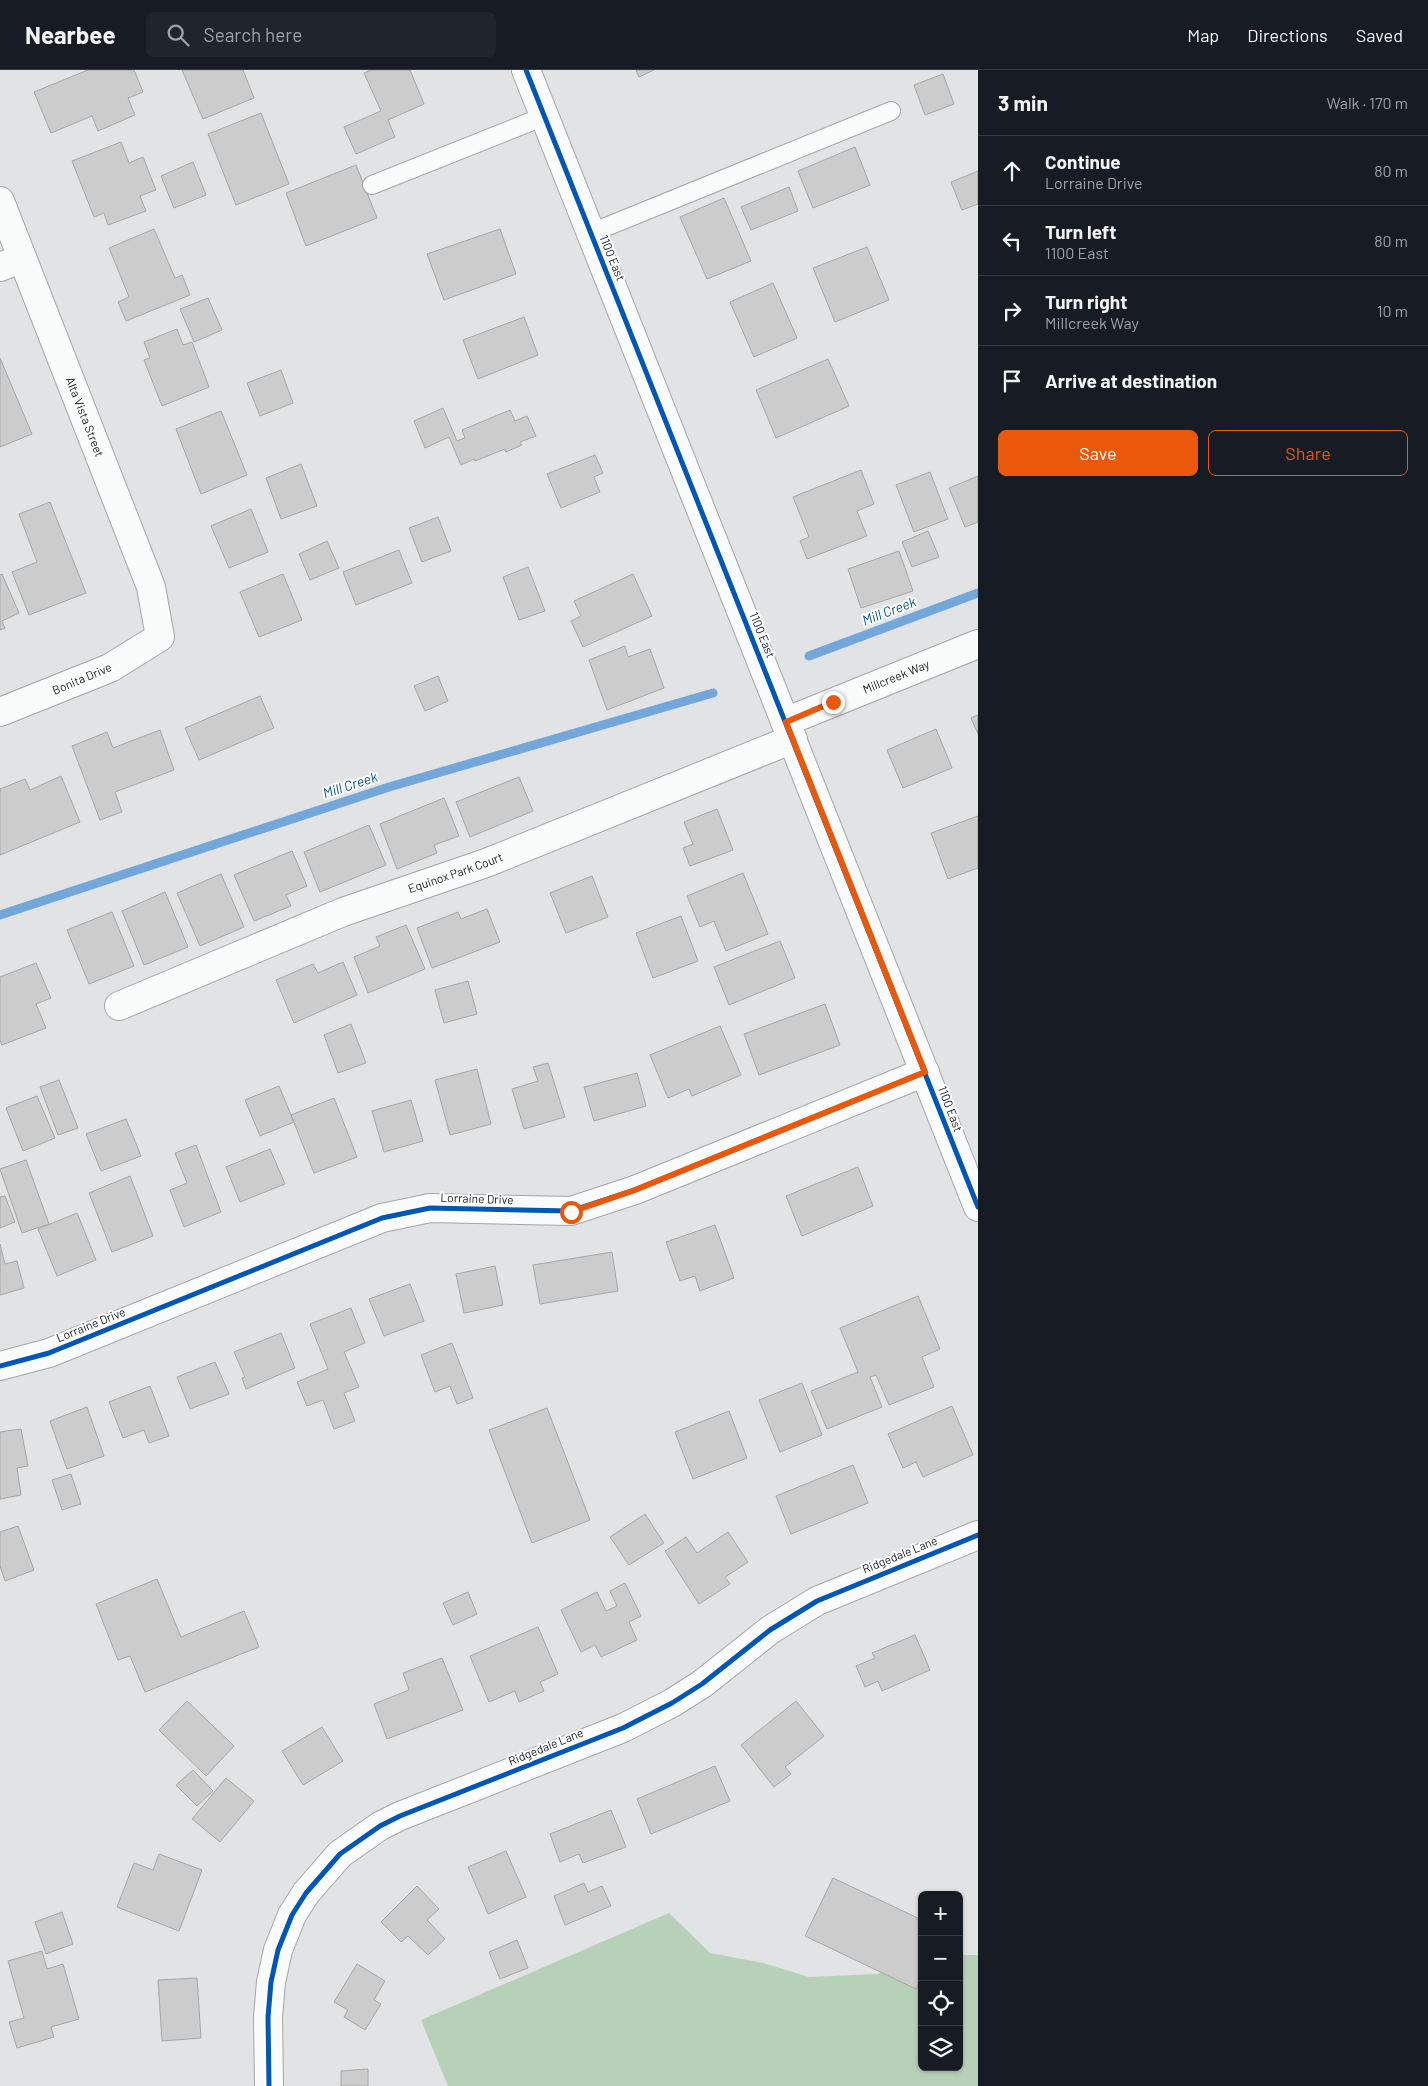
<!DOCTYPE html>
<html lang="en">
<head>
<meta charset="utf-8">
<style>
	body { margin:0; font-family:Barlow,sans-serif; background:#20242c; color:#f1f3f6 }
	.controls { position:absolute; right:15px; bottom:15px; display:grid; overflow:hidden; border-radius:8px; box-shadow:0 1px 4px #0004 }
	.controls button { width:45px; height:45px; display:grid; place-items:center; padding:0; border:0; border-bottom:1px solid #363941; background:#171b24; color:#f1f3f6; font:25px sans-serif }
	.stop { position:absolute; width:15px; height:15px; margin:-11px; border:4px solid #ea580c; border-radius:50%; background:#fff }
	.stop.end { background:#ea580c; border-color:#fff; box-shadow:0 1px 5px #0008 }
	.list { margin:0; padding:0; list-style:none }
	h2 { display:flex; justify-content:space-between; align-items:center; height:65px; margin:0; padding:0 20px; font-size:21px }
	h2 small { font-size:16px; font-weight:400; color:#9ea1a6 }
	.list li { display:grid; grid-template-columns:32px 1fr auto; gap:15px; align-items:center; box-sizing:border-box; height:70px; padding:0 20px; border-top:1px solid #363941 }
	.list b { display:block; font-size:19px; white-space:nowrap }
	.list p { margin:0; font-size:16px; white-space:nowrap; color:#9ea1a6 }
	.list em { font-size:16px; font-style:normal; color:#9ea1a6 }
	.actions { display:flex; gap:10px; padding:15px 20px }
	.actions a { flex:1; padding:11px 0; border:1px solid #ea580c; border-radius:8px; text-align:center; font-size:18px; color:#ea580c }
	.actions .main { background:#ea580c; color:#fff }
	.icon { flex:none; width:28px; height:28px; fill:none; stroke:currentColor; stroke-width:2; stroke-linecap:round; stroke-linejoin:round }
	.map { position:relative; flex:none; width:978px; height:2016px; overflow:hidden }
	header { display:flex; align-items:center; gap:30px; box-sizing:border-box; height:70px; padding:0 25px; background:#171b24; border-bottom:1px solid #363941 }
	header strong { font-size:24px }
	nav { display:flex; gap:28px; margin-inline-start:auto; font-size:18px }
	.search { width:350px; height:45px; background:#20242c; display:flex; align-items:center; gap:12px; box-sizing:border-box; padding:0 18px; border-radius:8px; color:#9ea1a6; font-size:19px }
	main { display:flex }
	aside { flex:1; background:#171b24 }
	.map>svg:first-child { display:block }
	.green { fill:#b7d1b9 }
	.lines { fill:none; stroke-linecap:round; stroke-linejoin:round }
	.stream { stroke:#74a7d9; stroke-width:9 }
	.building { fill:#cccccd; stroke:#a6a6a6 }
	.lane-casing { stroke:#a4a5a7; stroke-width:20 }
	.street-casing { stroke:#a4a5a7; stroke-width:30 }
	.secondary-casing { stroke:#a4a5a7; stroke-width:30 }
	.lane { stroke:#fafbfb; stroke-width:18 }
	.street { stroke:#fafbfb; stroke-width:28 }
	.secondary { stroke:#fafbfb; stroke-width:28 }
	.cycleway-casing { stroke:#fff; stroke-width:8 }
	.cycleway { stroke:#0057b8; stroke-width:5 }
	.route { stroke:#ea580c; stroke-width:6 }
	.labels { text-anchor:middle; stroke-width:4; stroke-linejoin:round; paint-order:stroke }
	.street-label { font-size:12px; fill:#191a1b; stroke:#fff }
	.water-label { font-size:14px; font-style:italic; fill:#005496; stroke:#fff }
</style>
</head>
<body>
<header>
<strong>Nearbee</strong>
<div class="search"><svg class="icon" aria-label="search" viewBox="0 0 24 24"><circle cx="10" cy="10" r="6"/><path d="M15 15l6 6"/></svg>Search here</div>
<nav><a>Map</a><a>Directions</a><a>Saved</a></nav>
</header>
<main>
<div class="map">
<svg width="978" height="2016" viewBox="0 0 978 2016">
	<rect width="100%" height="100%" fill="#e1e3e5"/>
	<!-- green -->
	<path class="green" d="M669 1843 710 1883 763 1893 809 1907 877 1904 922 1888V1997H959V1885H978V2016H448L421 1950Z"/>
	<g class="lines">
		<!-- stream -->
		<path class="stream" d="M809 586 978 523
			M0 845 389 717 713 623"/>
	</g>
	<!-- building -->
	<path class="building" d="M88 0H134L143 22 128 28 135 45 98 61 92 46 51 63 34 22Z
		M182 0H243L254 28 203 49Z
		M371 0H410L424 34 388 50 395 67 356 84 344 57 381 41 364 3Z
		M636 0H654L639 7Z
		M943 4 954 34 925 45 914 15Z
		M261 43 289 114 236 135 208 64Z
		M121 72 129 93 143 87 156 120 140 126 146 141 108 155 104 143 94 147 72 91Z
		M855 77 870 115 813 138 798 101Z
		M193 92 206 125 174 138 161 106Z
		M356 95 377 148 306 176 286 123Z
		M978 101V134L962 140 951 112Z
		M789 117 798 141 751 160 741 137Z
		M724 128 751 191 707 209 680 147Z
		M154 159 175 208 182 205 190 225 126 251 118 232 129 227 109 178Z
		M500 159 516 204 444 230 427 184Z
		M867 177 889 230 835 252 813 198Z
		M773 213 797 268 754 287 730 232Z
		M208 228 222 260 194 272 180 239Z
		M524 247 538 285 478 309 463 270Z
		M177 259 183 275 192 272 209 317 162 336 144 290 150 288 144 272Z
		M0 288 32 364 0 377Z
		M828 289 849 336 776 368 756 320Z
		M281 300 293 333 260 346 247 313Z
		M443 338 457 371 465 368 462 360 510 340 515 351 527 346 536 366 520 372 522 375 506 382 505 379 475 391 474 389 461 395 449 367 425 378 414 351Z
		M221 341 247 405 201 424 176 359Z
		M595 385 603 403 594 407 600 422 561 438 547 404Z
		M301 394 317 436 281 449 266 408Z
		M861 400 874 434 857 441 867 466 807 489 800 471 809 467 793 427Z
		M930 402 948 449 914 462 896 415Z
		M978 406V452L965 457 949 418Z
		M50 432 86 523 29 545 12 502 37 492 19 444Z
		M251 439 268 482 229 498 211 456Z
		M438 447 451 481 422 492 409 458Z
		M928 461 939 487 912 497 902 472Z
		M327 471 339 498 310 510 299 484Z
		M399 480 412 513 356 535 343 502Z
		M899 481 913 521 861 538 848 499Z
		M528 497 545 541 519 550 503 507Z
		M2 504 19 543 2 551 5 558 0 560V505Z
		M283 504 302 550 259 567 240 522Z
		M633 504 652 546 583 577 571 551 581 546 574 531Z
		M625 576 628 587 650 579 664 618 607 640 589 590Z
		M438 606 448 631 425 641 414 616Z
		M260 626 274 658 199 690 185 658Z
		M978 645V664L971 648Z
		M936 659 952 698 903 718 887 680Z
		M160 660 174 700 115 722 122 742 100 750 72 676 107 662 113 678Z
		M61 706 80 752 0 785V719L25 709 30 720Z
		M519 707 533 741 470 767 456 732Z
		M444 728 459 766 434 775 437 783 397 799 380 754Z
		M717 739 733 780 690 796 683 778 693 774 684 752Z
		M978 746V798L948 809 931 763Z
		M369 755 386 795 320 822 304 782Z
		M292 781 307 816 286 825 291 836 254 851 234 805Z
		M743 803 768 864 726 881 714 851 700 857 687 826Z
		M221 804 244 857 200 876 177 823Z
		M592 806 608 847 566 863 550 823Z
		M165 822 188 877 144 895 122 841Z
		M487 839 500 872 432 898 417 858 458 842 461 849Z
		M112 842 134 896 89 914 67 860Z
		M681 846 698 891 653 908 636 863Z
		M406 855 425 899 368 923 354 887 380 876 376 867Z
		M780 871 795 908 729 935 714 897Z
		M343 892 357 925 294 953 276 910 313 894 318 903Z
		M36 893 51 928 36 934 46 958 2 975 0 970V907Z
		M468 911 477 944 444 953 435 920Z
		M825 934 840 975 759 1005 744 964Z
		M351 954 366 993 338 1003 324 965Z
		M720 956 741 1005 692 1026 689 1019 668 1028 650 985Z
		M548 993 565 1047 524 1059 512 1019 538 1011 533 997Z
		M477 999 491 1054 450 1065 435 1010Z
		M637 1003 646 1036 594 1051 584 1017Z
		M59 1010 78 1058 58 1065 40 1017Z
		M279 1016 294 1052 260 1066 245 1030Z
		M37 1026 55 1068 23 1081 6 1038Z
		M334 1028 357 1087 314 1103 291 1045Z
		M411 1030 423 1071 384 1082 372 1041Z
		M126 1049 141 1086 101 1101 86 1064Z
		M196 1075 221 1142 184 1157 170 1120 187 1113 175 1083Z
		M270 1079 285 1114 240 1132 226 1097Z
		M26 1090 49 1154 22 1163 0 1099Z
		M858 1097 873 1136 802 1166 786 1126Z
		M130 1106 153 1166 112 1182 89 1123Z
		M5 1126 15 1152 0 1158V1127Z
		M77 1143 96 1190 57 1206 38 1159Z
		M715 1155 734 1208 700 1221 695 1206 680 1211 666 1172Z
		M0 1174 5 1194 17 1191 24 1218 0 1225Z
		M612 1182 618 1221 540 1234 533 1195Z
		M495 1196 503 1235 464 1243 456 1204Z
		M410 1214 424 1251 384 1266 369 1229Z
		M918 1226 940 1279 922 1287 934 1317 889 1335 876 1305 870 1307 882 1337 827 1359 811 1321 858 1302 840 1258Z
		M351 1238 365 1273 344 1282 359 1317 344 1323 355 1351 334 1359 323 1330 307 1336 297 1312 328 1299 310 1254Z
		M281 1263 295 1298 246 1319 242 1308 245 1307 234 1282Z
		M452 1273 473 1328 457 1334 450 1316 435 1322 421 1285Z
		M215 1292 229 1324 190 1339 177 1307Z
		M802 1313 822 1365 780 1382 759 1330Z
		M150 1316 169 1366 149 1373 144 1360 123 1368 109 1332Z
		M952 1336 973 1385 923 1407 916 1392 903 1398 888 1364Z
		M87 1337 104 1386 67 1399 50 1351Z
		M547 1338 590 1450 532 1473 489 1360Z
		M729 1341 747 1388 693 1409 675 1362Z
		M21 1359 28 1396 17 1398 21 1425 0 1429V1362Z
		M853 1395 868 1433 791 1464 776 1426Z
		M71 1404 81 1434 62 1440 52 1410Z
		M645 1444 664 1473 629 1495 610 1467Z
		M18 1456 34 1500 5 1511 0 1496V1462Z
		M728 1462 748 1492 725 1507 730 1514 699 1534 665 1481 686 1467 697 1483Z
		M157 1509 181 1567 244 1541 259 1577 145 1622 130 1586 118 1590 96 1534Z
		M625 1513 641 1546 629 1552 637 1570 601 1587 595 1575 581 1582 561 1540 597 1522 606 1541 617 1536 610 1521Z
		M468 1522 477 1544 453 1555 443 1533Z
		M538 1557 558 1604 540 1612 544 1621 519 1632 515 1621 489 1632 470 1586Z
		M915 1565 930 1600 882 1621 878 1611 865 1617 856 1596 875 1588 872 1583Z
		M442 1588 463 1640 387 1669 374 1634 409 1620 403 1603Z
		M187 1631 234 1676 206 1706 159 1660Z
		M796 1631 824 1666 785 1697 791 1704 774 1717 741 1675Z
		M322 1657 343 1691 303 1715 282 1681Z
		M715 1696 730 1731 651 1764 637 1729Z
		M193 1700 213 1721 197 1736 176 1715Z
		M226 1708 254 1731 220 1772 192 1749Z
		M611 1740 626 1777 583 1793 579 1784 560 1792 550 1764Z
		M506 1781 526 1827 488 1844 468 1797Z
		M159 1784 202 1800 179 1861 117 1837 134 1793 153 1800Z
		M833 1808 922 1850V1907L916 1919 805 1866Z
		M584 1813 588 1822 602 1816 611 1836 565 1855 554 1826Z
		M417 1816 439 1839 427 1850 445 1869 428 1885 408 1866 401 1872 381 1852Z
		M62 1842 73 1874 46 1884 35 1852Z
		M517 1870 528 1898 500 1909 489 1882Z
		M42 1881 47 1899 63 1894 79 1949 51 1957 54 1967 17 1978 9 1952 24 1948 8 1891Z
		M357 1894 385 1911 374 1930 381 1934 365 1960 344 1947 348 1940 334 1932Z
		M197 1908 201 1968 162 1971 158 1910Z
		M368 1999V2016H341V2001Z"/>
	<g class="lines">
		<!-- lane casing -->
		<g class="lane-casing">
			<path id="lane" d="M372 115 545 46
				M591 163 891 41"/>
		</g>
		<!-- street casing -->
		<g class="street-casing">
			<g id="street">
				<path id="s1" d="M0 131 151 517 160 567 110 598 0 642"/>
				<path d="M0 197 22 188"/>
				<path id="s2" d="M785 652 978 574"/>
				<path id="s3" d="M119 936 343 842 486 793 793 669"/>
				<path d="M0 1296 49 1283 382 1148 430 1138 571 1141 635 1120 925 1002"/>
				<path d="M269 2016 268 1947 271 1912 278 1880 292 1845 306 1823 340 1784 380 1756 400 1746 623 1658 672 1633 702 1614 770 1560 817 1531 978 1465"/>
			</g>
		</g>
		<!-- secondary casing -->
		<g class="secondary-casing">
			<path id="secondary" d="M526 0 978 1137"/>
		</g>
		<!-- lane -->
		<use href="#lane" class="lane"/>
		<!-- street -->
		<use href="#street" class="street"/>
		<!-- secondary -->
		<use href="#secondary" class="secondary"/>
		<!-- cycleway casing -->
		<g class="cycleway-casing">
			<path id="cycleway" d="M526 0 978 1137
				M0 1296 49 1283 382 1148 430 1138 571 1141 635 1120 925 1002
				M269 2016 268 1947 271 1912 278 1880 292 1845 306 1823 340 1784 380 1756 400 1746 623 1658 672 1633 702 1614 770 1560 817 1531 978 1465"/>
		</g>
		<!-- cycleway -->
		<use href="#cycleway" class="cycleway"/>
	</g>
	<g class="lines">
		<!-- route -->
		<path class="route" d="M571 1142 635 1120 925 1002 786 652 833 632"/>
	</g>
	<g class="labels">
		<!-- street labels -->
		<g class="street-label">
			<text transform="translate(612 188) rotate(68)" y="4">1100 East</text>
			<text dy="4" stroke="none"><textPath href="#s1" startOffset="232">Alta Vista Street</textPath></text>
			<text transform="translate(762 565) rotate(68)" y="4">1100 East</text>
			<text dy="4" stroke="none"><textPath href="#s2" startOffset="120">Millcreek Way</textPath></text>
			<text transform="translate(82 609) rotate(-23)" y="4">Bonita Drive</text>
			<text dy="4" stroke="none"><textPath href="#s3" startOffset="362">Equinox Park Court</textPath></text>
			<text transform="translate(950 1039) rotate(69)" y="4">1100 East</text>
			<text transform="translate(477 1129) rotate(2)" y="4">Lorraine Drive</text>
			<text transform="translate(91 1255) rotate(-22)" y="4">Lorraine Drive</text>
			<text transform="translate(900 1485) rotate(-22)" y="4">Ridgedale Lane</text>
			<text transform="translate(546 1677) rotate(-22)" y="4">Ridgedale Lane</text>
		</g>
		<!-- water labels -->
		<g class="water-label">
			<text transform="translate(889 541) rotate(-21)" y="5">Mill Creek</text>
			<text transform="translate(350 715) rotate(-18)" y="5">Mill Creek</text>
		</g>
	</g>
</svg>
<div class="controls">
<button>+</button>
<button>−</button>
<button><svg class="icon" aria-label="locate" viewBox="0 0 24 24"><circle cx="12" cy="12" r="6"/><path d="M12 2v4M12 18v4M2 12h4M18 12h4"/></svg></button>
<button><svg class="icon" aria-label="layers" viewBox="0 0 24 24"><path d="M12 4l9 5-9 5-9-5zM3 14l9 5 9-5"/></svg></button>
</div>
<div class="stop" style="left:571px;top:1142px"></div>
<div class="stop end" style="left:833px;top:632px"></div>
</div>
<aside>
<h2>3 min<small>Walk · 170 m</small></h2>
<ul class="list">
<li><svg class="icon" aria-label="ahead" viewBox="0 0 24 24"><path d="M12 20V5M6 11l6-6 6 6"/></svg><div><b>Continue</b><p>Lorraine Drive</p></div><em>80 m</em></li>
<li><svg class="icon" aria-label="left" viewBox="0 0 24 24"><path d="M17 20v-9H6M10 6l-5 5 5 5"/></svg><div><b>Turn left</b><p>1100 East</p></div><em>80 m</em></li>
<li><svg class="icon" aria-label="right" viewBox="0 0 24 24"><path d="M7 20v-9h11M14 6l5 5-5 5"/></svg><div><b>Turn right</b><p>Millcreek Way</p></div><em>10 m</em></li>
<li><svg class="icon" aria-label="arrive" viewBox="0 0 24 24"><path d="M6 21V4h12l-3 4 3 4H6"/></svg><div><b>Arrive at destination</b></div></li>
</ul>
<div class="actions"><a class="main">Save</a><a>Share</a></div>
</aside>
</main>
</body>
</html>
